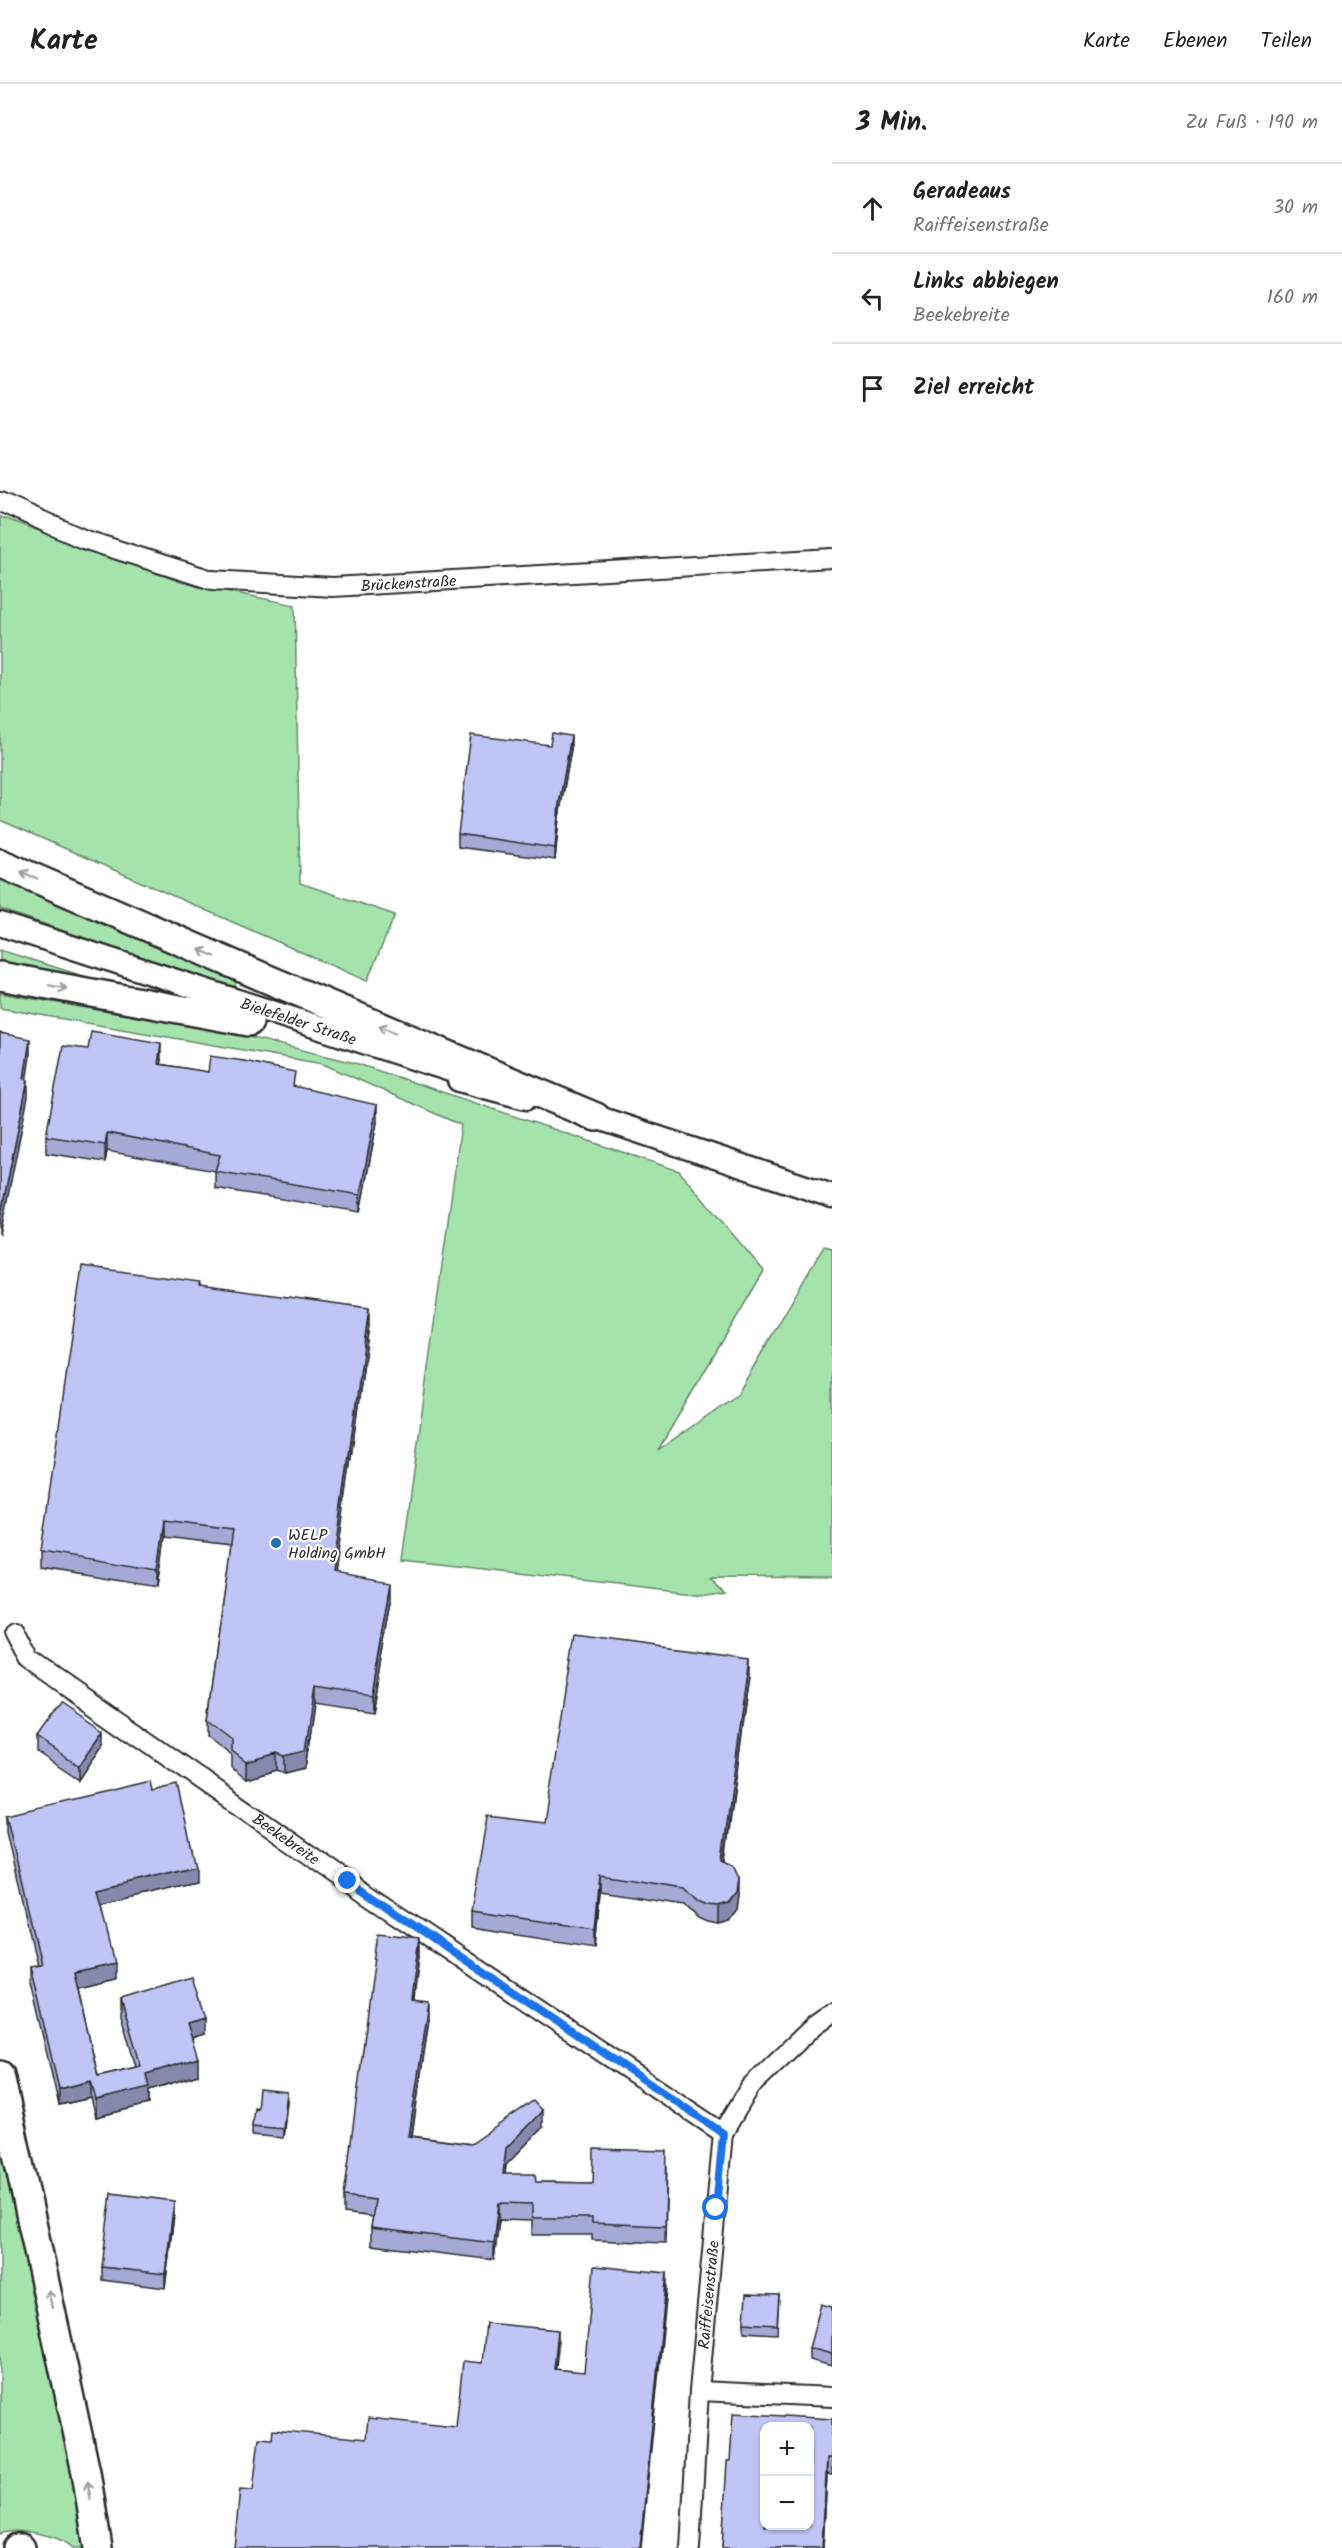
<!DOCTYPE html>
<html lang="de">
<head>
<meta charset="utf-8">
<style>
	body { margin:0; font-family:Kalam,sans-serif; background:#f6f6f6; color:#202124 }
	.controls { position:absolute; right:18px; bottom:18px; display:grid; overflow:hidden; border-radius:12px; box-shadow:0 2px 4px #0004 }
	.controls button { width:54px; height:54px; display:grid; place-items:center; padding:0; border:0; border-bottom:2px solid #e0e0e0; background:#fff; color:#202124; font:30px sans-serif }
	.stop { position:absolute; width:18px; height:18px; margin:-14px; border:4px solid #1a73e8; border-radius:50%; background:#fff }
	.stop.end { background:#1a73e8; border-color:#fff; box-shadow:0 2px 6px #0008 }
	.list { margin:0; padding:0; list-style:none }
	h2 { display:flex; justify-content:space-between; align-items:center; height:78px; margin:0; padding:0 24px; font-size:26px }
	h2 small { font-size:20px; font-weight:400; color:#757577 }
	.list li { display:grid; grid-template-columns:39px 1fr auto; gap:18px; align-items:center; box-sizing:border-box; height:90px; padding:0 24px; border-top:2px solid #e0e0e0 }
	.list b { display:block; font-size:22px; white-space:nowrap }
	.list p { margin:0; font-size:20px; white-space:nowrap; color:#757577 }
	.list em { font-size:20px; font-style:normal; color:#757577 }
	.icon { flex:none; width:33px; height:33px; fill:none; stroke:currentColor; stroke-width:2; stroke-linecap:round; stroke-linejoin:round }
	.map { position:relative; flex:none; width:832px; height:2464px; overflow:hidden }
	header { display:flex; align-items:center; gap:36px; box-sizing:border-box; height:84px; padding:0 30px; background:#fff; border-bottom:2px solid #e0e0e0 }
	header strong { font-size:28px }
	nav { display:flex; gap:33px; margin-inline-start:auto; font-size:21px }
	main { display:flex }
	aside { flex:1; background:#fff }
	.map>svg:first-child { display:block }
	.green { fill:#a4e4ac; stroke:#68886c; stroke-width:1.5 }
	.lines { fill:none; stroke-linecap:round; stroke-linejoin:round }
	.minor-casing { stroke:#2b2b2b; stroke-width:22 }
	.major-casing { stroke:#2b2b2b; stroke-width:27 }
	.highway-casing { stroke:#2b2b2b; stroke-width:32 }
	.minor { stroke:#fff; stroke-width:18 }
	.major { stroke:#fff; stroke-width:22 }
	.highway { stroke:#fff; stroke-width:27 }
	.wall { fill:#a5a9d4; stroke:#2b2b2b; stroke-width:1.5 }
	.shaded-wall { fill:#8689ac; stroke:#2b2b2b; stroke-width:1.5 }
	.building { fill:#c0c4f6; stroke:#2b2b2b; stroke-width:1.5; fill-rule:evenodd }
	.oneway { stroke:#a0a0a0 }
	.route { stroke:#1a73e8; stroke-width:8 }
	.poi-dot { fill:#1f6fb2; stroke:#fff; stroke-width:2 }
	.labels { text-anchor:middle; stroke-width:4.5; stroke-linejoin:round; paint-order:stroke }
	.street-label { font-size:16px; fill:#2b2b2b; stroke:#fff }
	.poi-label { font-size:16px; fill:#2b2b2b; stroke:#fff; text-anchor:start }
</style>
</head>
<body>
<header>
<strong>Karte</strong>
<nav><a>Karte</a><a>Ebenen</a><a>Teilen</a></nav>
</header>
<main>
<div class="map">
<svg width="832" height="2464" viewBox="0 0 832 2464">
	<rect width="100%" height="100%" fill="#fff"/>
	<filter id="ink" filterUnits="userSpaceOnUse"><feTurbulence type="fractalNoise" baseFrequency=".0167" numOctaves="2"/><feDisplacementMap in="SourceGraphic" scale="12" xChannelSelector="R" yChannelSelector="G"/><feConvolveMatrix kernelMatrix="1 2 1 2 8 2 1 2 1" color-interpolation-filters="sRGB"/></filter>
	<g filter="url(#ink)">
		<!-- green -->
		<path class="green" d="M0 433 181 498 295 521 300 799 395 831 367 897 0 736Z
			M0 790 238 892 234 905 0 825Z
			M0 866 125 905 0 882Z
			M0 909 237 950 355 979 679 1087 764 1187 658 1366 737 1311 824 1162 832 1164V1494L711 1493 724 1512 402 1476 461 1041 323 980 0 924Z
			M0 2055 74 2393 86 2464H73C60 2451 17 2443 0 2450Z"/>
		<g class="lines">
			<!-- minor casing -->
			<g class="minor-casing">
				<g id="minor">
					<path id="s1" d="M0 418 83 455 212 496 333 503 832 474"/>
					<path id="s2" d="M15 1546 30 1576 373 1815 723 2049"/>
					<path d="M699 2307 832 2313"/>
					<path id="s3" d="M690 2464 699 2307 723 2049 750 2003 815 1941 832 1929"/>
				</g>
			</g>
			<!-- major casing -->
			<g class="major-casing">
				<g id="major">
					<path id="s4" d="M0 840 475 994"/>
					<path d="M459 996 526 1014"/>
					<path d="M581 1028 832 1112"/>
				</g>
			</g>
			<!-- highway casing -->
			<g class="highway-casing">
				<path id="highway" d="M0 779 270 896 596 1033
					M0 892 249 938
					M0 1991 86 2388 98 2464
					M17 2464H21"/>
			</g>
			<!-- minor -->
			<use href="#minor" class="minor"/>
			<!-- major -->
			<use href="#major" class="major"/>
			<!-- highway -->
			<use href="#highway" class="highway"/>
		</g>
		<!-- wall -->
		<path class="wall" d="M571 665 559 733 555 776 458 763V750Z
			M161 976 160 980 295 1003 377 1038 360 1128 215 1104V1087L107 1067 105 1078 46 1069V1052Z
			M200 1201 369 1241 335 1489 391 1516 372 1628 315 1619 305 1684 285 1689 277 1686 246 1695 232 1684V1672L207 1653V1636L231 1461 165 1453 158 1503 41 1484V1467Z
			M750 1591 725 1777 739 1811 737 1826 729 1837 718 1840 707 1838 698 1834 685 1821 600 1808 595 1863 471 1844V1827L545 1739Z
			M37 1654 104 1658 79 1696 37 1668Z
			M152 1707 196 1799 101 1821 115 1896 78 1905 98 1992 136 1983 121 1931V1914L204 1950 192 1954 198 1991 149 2006V2020L96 2033 91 2014 59 2021 30 1899V1882L37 1881 6 1748V1731Z
			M419 1871 414 1916 429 1935 412 2052 471 2060 542 2044 506 2081 505 2090 536 2098 593 2099 667 2084 665 2159 592 2156V2151H532V2137L499 2136 494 2176 371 2161V2144L373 2133 344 2129V2112Z
			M287 2017 283 2054 252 2051V2042L257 2024Z
			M174 2130 165 2204 102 2196V2183Z
			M779 2211 777 2250 744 2248V2239Z
			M832 2223V2282L809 2276V2264Z
			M832 2335V2391L827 2390 823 2464H722L730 2377Z"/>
		<!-- shaded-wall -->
		<path class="shaded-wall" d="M571 652V665L559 733 555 776V764L559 720Z
			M30 955V972L24 1013V995Z
			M161 959V976L158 997V980Z
			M28 996V1013L0 1151V1134Z
			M377 1021V1038L360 1128V1111Z
			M107 1049V1067L105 1078V1061Z
			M369 1224V1241L333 1506V1489Z
			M165 1436V1453L158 1503V1486Z
			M391 1499V1516L372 1628V1611Z
			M750 1574V1591L722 1793V1776Z
			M315 1602V1619L305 1684 285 1689V1672Z
			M104 1645V1658L79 1696V1682Z
			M277 1669V1686L246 1695V1678Z
			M196 1782V1799L97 1822V1806Z
			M600 1791V1808L595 1863V1845Z
			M739 1794V1811L737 1826 729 1837 718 1840V1822Z
			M419 1854V1871L411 1933V1916Z
			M115 1880V1896L74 1906V1889Z
			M429 1918V1935L409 2069V2052Z
			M204 1934V1950L187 1955V1939Z
			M198 1974V1991L149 2006V2020L96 2033V2016L146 1990Z
			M91 1997V2014L59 2021V2005Z
			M287 2008V2017L283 2054V2045Z
			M542 2027V2044L506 2081 503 2106V2090L506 2064Z
			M174 2117V2130L165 2204V2190Z
			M499 2119V2136L494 2176V2159Z
			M667 2189V2206L641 2464H640Z
			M558 2246V2264L554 2302V2285Z
			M827 2374V2390L823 2464H822Z"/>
		<!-- building -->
		<path class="building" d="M552 649 571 652 559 720 555 764 458 750 471 651 550 661Z
			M91 947 161 959 158 980 208 988 210 972 244 977 295 988 293 1002 377 1021 360 1111 215 1087 220 1071 107 1049 105 1061 46 1052 63 962 88 965Z
			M0 949 30 955 24 995 28 996 0 1134Z
			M82 1182 200 1198 199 1201 369 1224 333 1489 391 1499 372 1611 315 1602 305 1667 285 1672 277 1669 246 1678 232 1667V1655L207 1636 233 1445 165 1436 158 1486 41 1467Z
			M575 1550 750 1574 722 1776 733 1781 739 1794 737 1809 729 1819 718 1822 707 1821 698 1817 685 1804 600 1791 595 1845 471 1827 487 1732 545 1739Z
			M63 1617 104 1645 79 1682 37 1654Z
			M150 1697 152 1707 177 1701 196 1782 97 1806 115 1880 74 1889 98 1992 141 1982 121 1914 191 1893 204 1934 187 1939 198 1974 146 1990 149 2003 96 2016 91 1997 59 2005 30 1882 41 1880 6 1731Z
			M378 1849 419 1854 411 1916 429 1918 409 2052 471 2060 533 2017 542 2027 506 2064 503 2090H535L536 2098 593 2099 594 2065 667 2067 665 2142 592 2139V2134H532V2120L499 2119 494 2159 371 2144 375 2116 344 2112Z
			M259 2005 287 2008 283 2045 252 2042 254 2023 257 2024Z
			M111 2109 174 2117 165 2190 102 2183Z
			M594 2182 667 2189 640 2464H234L240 2405 253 2406 259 2354 272 2355 273 2346 366 2355 368 2334 456 2343 463 2277 482 2279 486 2239 558 2246 554 2285 584 2288Z
			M746 2210 779 2211 777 2241 744 2239Z
			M821 2220 832 2223V2270L809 2264Z
			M733 2329 832 2335V2374H827L822 2464H722L727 2377H730ZM765 2343H810V2442H765Z"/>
		<!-- one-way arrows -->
		<defs><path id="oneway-shaft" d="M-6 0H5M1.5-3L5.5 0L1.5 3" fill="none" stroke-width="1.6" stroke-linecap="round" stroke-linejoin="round" transform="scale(1.5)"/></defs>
		<g class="oneway">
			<use href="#oneway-shaft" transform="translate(29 791) rotate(-157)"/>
			<use href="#oneway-shaft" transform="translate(207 869) rotate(-157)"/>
			<use href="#oneway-shaft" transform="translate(58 903) rotate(10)"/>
			<use href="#oneway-shaft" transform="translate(387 945) rotate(-157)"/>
			<use href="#oneway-shaft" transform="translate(50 2215) rotate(-102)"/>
			<use href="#oneway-shaft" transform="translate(89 2406) rotate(-99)"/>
		</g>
	</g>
	<g class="lines" filter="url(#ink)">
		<!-- route -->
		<path class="route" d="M348 1797 723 2049 716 2124"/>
	</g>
	<!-- markers -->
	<circle class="poi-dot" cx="276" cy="1459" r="6"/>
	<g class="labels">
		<!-- street labels -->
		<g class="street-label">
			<text dy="6" stroke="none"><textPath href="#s1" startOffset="423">Brückenstraße</textPath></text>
			<text dy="6" stroke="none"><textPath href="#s4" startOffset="314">Bielefelder Straße</textPath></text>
			<text dy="6" stroke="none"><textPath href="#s2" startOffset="346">Beekebreite</textPath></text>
			<text dy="6" stroke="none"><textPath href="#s3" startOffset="254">Raiffeisenstraße</textPath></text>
		</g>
		<!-- poi labels -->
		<g class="poi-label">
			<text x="288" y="1456">WELP<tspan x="288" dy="18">Holding GmbH</tspan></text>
		</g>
	</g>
</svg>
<div class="controls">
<button>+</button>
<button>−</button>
</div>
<div class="stop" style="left:716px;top:2124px"></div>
<div class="stop end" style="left:348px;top:1797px"></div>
</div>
<aside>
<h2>3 Min.<small>Zu Fuß · 190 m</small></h2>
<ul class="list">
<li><svg class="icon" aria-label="ahead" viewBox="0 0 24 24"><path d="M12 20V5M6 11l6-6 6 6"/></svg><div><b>Geradeaus</b><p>Raiffeisenstraße</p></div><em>30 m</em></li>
<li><svg class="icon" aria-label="left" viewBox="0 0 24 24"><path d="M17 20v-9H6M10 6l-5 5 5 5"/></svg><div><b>Links abbiegen</b><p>Beekebreite</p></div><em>160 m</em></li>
<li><svg class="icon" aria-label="arrive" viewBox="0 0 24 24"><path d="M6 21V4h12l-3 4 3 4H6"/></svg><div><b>Ziel erreicht</b></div></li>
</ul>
</aside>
</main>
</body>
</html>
